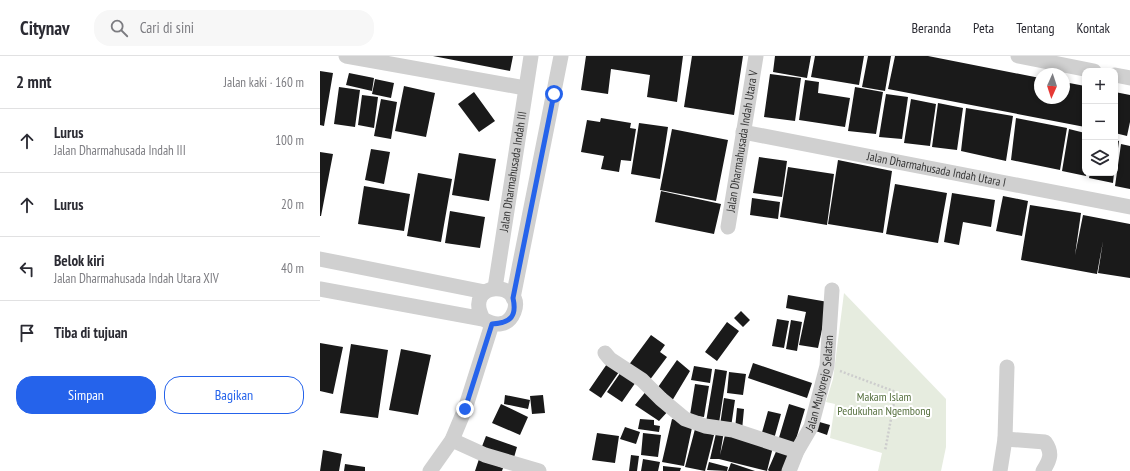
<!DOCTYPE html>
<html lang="id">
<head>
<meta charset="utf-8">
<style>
	body { margin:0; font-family:"PT Sans Narrow",sans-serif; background:#f7f7f7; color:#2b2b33 }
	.controls { position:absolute; right:12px; top:12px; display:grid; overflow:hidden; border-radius:8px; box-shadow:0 2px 6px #0003 }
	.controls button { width:36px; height:36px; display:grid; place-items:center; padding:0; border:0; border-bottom:1px solid #e1e1e2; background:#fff; color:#2b2b33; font:20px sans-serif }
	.compass { position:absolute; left:714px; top:12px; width:36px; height:36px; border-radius:50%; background:#fff; box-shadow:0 2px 6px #0003; rotate:183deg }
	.stop { position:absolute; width:12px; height:12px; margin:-9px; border:3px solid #2563eb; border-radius:50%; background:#fff }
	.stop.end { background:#2563eb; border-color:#fff; box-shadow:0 1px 4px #0008 }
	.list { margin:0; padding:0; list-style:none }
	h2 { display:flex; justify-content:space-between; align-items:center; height:52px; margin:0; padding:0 16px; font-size:17px }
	h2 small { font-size:13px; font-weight:400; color:#7c7c81 }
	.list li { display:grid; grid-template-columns:26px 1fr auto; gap:12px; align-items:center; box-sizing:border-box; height:64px; padding:0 16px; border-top:1px solid #e1e1e2 }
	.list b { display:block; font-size:15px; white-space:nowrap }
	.list p { margin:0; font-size:13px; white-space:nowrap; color:#7c7c81 }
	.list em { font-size:13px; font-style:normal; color:#7c7c81 }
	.actions { display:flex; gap:8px; padding:12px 16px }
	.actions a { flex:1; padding:9px 0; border:1px solid #2563eb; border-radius:16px; text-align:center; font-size:14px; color:#2563eb }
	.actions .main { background:#2563eb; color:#fff }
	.icon { flex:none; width:22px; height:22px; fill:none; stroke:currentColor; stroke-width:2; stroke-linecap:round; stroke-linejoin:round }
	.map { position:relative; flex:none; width:810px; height:415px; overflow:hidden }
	header { display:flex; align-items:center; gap:24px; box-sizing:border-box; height:56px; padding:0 20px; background:#fff; border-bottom:1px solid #e1e1e2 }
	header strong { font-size:19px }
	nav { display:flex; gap:22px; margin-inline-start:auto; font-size:14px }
	.search { width:280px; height:36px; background:#f7f7f7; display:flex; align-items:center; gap:10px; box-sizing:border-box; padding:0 14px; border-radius:16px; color:#7c7c81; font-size:15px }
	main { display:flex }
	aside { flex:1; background:#fff }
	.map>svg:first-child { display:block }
	.green { fill:#e6ecdf }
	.building { fill:#1a1a1a }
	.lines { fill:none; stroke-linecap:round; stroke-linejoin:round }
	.path { stroke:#cdcdcd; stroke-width:2.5; stroke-dasharray:2 2; stroke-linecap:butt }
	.minor { stroke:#d0d0d0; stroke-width:15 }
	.route { stroke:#2563eb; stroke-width:5 }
	.labels { text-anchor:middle; stroke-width:4; stroke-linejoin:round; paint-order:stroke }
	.street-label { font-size:12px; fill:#333; stroke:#fff }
	.park-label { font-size:12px; fill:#56703f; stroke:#fff }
</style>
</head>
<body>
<header>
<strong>Citynav</strong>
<div class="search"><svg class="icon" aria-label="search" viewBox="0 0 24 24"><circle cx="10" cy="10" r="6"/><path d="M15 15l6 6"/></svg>Cari di sini</div>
<nav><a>Beranda</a><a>Peta</a><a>Tentang</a><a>Kontak</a></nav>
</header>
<main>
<aside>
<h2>2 mnt<small>Jalan kaki · 160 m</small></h2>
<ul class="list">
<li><svg class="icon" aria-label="ahead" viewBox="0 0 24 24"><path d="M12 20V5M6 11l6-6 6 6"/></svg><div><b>Lurus</b><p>Jalan Dharmahusada Indah III</p></div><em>100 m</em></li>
<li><svg class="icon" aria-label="ahead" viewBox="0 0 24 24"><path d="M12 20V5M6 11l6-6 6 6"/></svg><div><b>Lurus</b></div><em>20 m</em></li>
<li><svg class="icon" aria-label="left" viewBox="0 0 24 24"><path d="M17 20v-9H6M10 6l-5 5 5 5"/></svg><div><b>Belok kiri</b><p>Jalan Dharmahusada Indah Utara XIV</p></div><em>40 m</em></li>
<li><svg class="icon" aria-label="arrive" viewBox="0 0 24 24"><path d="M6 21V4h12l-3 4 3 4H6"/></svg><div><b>Tiba di tujuan</b></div></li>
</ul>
<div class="actions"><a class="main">Simpan</a><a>Bagikan</a></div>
</aside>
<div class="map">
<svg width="810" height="415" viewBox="0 0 810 415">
	<rect width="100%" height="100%" fill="#fff"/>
	<!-- green -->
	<path class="green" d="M524 237 626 343V391L621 415H558L562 397 510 382 515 348 506 346 513 323Z"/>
	<!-- building -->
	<path class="building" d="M113 0H193L190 15Z
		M266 0H363L357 46 327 41 330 19 291 13 288 38 261 34Z
		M372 0H423L414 59 364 51Z
		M455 0H491L487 22 453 16Z
		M495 0H544L539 29 491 21Z
		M548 0H571L565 35 542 31Z
		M575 0H608L720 22V42H744V26L765 30V71L568 33Z
		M0 15 13 17 4 70 0 69Z
		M29 17 54 22 52 35 26 29Z
		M450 18 481 22 475 65 444 61Z
		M55 23 74 27 71 42 52 38Z
		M485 24 499 26 498 37 530 42 525 71 479 64Z
		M84 30 115 37 106 81 75 75Z
		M19 31 40 34 35 71 14 68Z
		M535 31 563 36 556 78 528 75Z
		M154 36 175 65 159 76 138 48Z
		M795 36 810 39V66L807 80 795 77Z
		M566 38 588 41 582 83 559 81Z
		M42 39 58 41 54 72 38 69Z
		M61 43 77 46 71 83 54 80Z
		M591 43 616 48 610 90 584 87Z
		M618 47 643 52 637 94 612 91Z
		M646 52 693 60 686 105 641 95Z
		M281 62 311 67 310 72 316 73 311 105 301 104 299 116 281 113 284 100 261 96 267 64 280 66Z
		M696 62 747 72 740 114 691 104Z
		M319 67 348 71 340 123 311 118Z
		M352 73 408 84 396 145 340 134Z
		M749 73 765 77V117H767L766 120 742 115Z
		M795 84 799 85 796 107H795Z
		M801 88 810 90V133L795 130Z
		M51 93 70 96 64 128 45 124Z
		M0 96 13 98 1 160H0Z
		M139 97 176 103 169 145 132 139Z
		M439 101 467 105 462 141 433 137Z
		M518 104 572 115 563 177 508 168Z
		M468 111 514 118 507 169 460 161Z
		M98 117 132 123 121 186 87 180Z
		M770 117H794L793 127 769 122Z
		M575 128 627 137 618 187 566 178Z
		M44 130 90 138 84 175 38 168Z
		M341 135 401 148 394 178 335 166Z
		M632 137 675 144 671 171 643 166 639 189 624 186Z
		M683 140 708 145 702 180 676 175Z
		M432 142 460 146 458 163 430 159Z
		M710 149 761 157 755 199 763 159 810 168V222L778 217 783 185 777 218 701 204Z
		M130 155 165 161 160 192 125 187Z
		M468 239 508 246 498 292 479 289 486 256 466 252Z
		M421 255 430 264 423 271 414 262Z
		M457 263 469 265 464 292 452 290Z
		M471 264 482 266 477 295 466 293Z
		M407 266 419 275 397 305 385 296Z
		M331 279 345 289 340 296 347 301 329 325 308 310Z
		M0 287 23 291 13 338 0 335Z
		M31 288 68 294 58 362 20 357Z
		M81 293 111 299 98 359 69 354Z
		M357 304 370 315 352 345 336 334Z
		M289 305 301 313 281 342 269 334Z
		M433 307 492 327 487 342 428 322Z
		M374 310 392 313 390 327 371 324Z
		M303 313 318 323 302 346 287 336Z
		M395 313 407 315 399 367 386 366Z
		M409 316 426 318 423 339 407 337Z
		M375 328 389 330 384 361 370 359Z
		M327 334 350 353 339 365 315 349Z
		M185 339 210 344 208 353 184 348Z
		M223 339 225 357 212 358 210 340Z
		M404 342 415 344 411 371 400 369Z
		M181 348 208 361 200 379 172 367Z
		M469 348 485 353 474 390 458 385Z
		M417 352 424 353 422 374 415 373Z
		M448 355 461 358 454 383 441 380Z
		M320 363 334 364V369L340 370 339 376 318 373Z
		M352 363 373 367 364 410 342 406Z
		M496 365 510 369 507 379 493 374Z
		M305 371 320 376 316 388 300 383Z
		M375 373 394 379 385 415 365 411Z
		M397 373 404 375 400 399 405 379 453 391 447 415 399 403H390Z
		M277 377 299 380 295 407 272 404Z
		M323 377 341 379 338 401 321 399Z
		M166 380 197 391 193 405 161 393Z
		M458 391 473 397 466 415H449L448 414Z
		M3 394 22 398 19 415H0Z
		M311 399 319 400 317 415H309Z
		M159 403 183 412 182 415H155Z
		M323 403 340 406 338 415H321Z
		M389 406 408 411 407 415 387 414Z
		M411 407 435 415H408Z
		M25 408 45 411V415H24Z
		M343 410 361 412 360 415H343Z"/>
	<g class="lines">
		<!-- path -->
		<path class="path" d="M520 315 576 336 565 395"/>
		<!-- minor -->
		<g class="minor">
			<path d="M26 0 205 32"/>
			<path d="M698 0 774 15"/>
			<path d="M795 19 810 22"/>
			<path id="s1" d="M423 76 810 151"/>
			<path id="s2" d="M408 171 436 0"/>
			<path d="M0 203 165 236"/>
			<path id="s3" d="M175 232 211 0"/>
			<path d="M0 233 163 263C175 270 188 271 194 256 206 225 142 223 163 263"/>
			<path d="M193 242 241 0"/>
			<path d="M285 297 290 303 322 324 341 343 365 363 385 370 413 374 477 395"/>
			<path d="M685 383 725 386C733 397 730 404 723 415"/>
			<path d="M132 384 165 399 219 415"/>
			<path d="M110 415 132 384 145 353 172 268"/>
			<path id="s4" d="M469 415 477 395 491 371 507 310 512 234"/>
			<path d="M680 415 685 383 687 311"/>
		</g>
	</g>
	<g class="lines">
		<!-- route -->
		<path class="route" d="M145 353 172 268C191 267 197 260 193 242L234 38"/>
	</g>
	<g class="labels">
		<!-- street labels -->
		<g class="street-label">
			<text dy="4" stroke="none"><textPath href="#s2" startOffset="87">Jalan Dharmahusada Indah Utara V</textPath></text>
			<text dy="4" stroke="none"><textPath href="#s1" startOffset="197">Jalan Dharmahusada Indah Utara I</textPath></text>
			<text dy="4" stroke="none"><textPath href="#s3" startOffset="118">Jalan Dharmahusada Indah III</textPath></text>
			<text dy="4" stroke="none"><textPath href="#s4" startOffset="94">Jalan Mulyorejo Selatan</textPath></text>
		</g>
		<!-- park labels -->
		<g class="park-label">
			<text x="564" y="345">Makam Islam<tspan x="564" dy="14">Pedukuhan Ngembong</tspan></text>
		</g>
	</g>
</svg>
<div class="controls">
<button>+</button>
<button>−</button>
<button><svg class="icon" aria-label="layers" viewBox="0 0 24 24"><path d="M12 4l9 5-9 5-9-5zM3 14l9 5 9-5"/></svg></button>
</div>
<svg class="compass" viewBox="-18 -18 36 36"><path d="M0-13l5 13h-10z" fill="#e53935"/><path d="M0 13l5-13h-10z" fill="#7c7c81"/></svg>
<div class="stop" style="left:234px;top:38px"></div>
<div class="stop end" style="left:145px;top:353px"></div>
</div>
</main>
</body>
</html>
